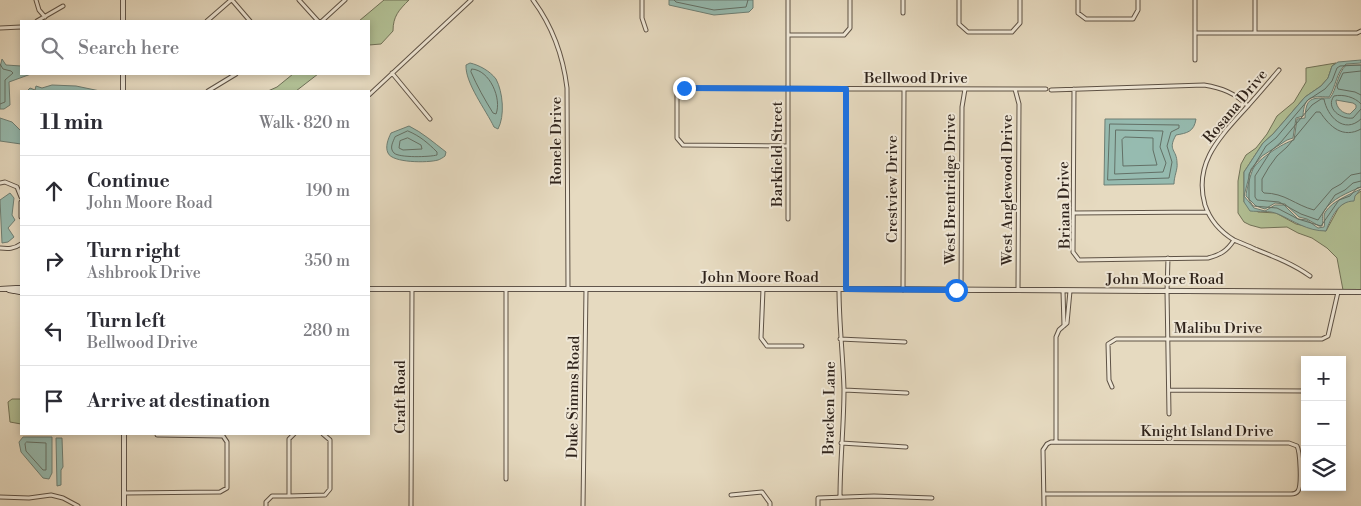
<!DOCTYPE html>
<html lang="en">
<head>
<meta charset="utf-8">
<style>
	body { margin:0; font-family:"Libre Bodoni",serif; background:#f2f2f3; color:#2b2b33 }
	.controls { position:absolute; right:15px; bottom:15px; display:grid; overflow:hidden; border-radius:0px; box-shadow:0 2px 8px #0003 }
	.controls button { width:45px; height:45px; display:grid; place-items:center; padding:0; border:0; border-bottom:1px solid #e1e1e2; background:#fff; color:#2b2b33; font:25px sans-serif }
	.stop { position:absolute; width:15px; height:15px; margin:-11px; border:4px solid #1a73e8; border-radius:50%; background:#fff }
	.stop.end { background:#1a73e8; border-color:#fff; box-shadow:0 1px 5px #0008 }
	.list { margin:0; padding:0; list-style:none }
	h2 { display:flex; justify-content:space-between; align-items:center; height:65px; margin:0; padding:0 20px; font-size:21px }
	h2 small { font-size:16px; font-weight:400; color:#7c7c81 }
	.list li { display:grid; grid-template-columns:32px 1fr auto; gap:15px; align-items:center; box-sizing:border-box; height:70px; padding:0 20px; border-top:1px solid #e1e1e2 }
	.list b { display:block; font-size:19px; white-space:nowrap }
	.list p { margin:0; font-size:16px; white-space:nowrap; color:#7c7c81 }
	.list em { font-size:16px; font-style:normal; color:#7c7c81 }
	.icon { flex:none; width:28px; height:28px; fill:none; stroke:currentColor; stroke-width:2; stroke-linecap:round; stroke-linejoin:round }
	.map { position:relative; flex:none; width:1361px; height:506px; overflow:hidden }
	.search { position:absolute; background:#fff; box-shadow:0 2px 8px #0003; left:20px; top:20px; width:350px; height:55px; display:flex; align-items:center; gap:12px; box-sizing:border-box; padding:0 18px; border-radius:0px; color:#7c7c81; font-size:19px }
	.panel { position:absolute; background:#fff; box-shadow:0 2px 8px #0003; left:20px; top:90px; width:350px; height:345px; border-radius:0px }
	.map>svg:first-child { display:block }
	.green { fill:#b2c095; stroke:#717258 }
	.water { fill:#96bbb0; stroke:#6d7f75; fill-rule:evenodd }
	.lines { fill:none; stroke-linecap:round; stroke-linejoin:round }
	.shore { stroke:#637066; stroke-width:1 }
	.street-casing { stroke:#5e5245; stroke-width:5 }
	.secondary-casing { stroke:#30241c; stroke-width:6 }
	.street { stroke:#efe7d6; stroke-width:3 }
	.secondary { stroke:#efe7d6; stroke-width:4.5 }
	.route { stroke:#1a73e8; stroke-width:6 }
	.labels { text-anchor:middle; stroke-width:4; stroke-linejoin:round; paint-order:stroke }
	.street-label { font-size:15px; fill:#30241c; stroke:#efe7d6 }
</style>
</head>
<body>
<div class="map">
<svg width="1361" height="506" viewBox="0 0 1361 506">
	<rect width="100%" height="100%" fill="#e6dac0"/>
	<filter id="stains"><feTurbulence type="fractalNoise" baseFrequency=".004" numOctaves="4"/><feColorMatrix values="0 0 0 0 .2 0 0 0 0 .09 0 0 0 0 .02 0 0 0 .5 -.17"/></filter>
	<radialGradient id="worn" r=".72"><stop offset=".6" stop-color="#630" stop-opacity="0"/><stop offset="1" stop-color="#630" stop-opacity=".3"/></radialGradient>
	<!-- green -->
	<path class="green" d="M384 0H409C399 10 393 16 393 31L381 44 369 45V21H359Z
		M1336 63 1332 66 1328 78 1321 86 1305 97 1273 134 1263 143 1244 172V202L1258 212 1276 213 1296 224 1326 231 1339 207 1361 191V290H1343L1337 258 1327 248 1312 238 1298 233 1287 227 1261 228 1250 225 1244 222 1238 213V181L1241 164 1246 155 1256 148 1267 134 1277 116 1294 102 1306 82V68Z
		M293 74H318L296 91H268L277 87Z
		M12 399H21V424L10 422 8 402Z"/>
	<!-- water -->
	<path class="water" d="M669 0H753V8L749 12 714 15 669 5Z
		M2 59 6 65 21 66V74H31L9 82 10 105 4 109H0V67Z
		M1361 60V63L1346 64C1336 72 1336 87 1329 97 1311 96 1304 96 1303 116L1296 118 1293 138 1287 140 1262 156 1251 169 1244 196 1254 208 1265 211 1275 205H1284L1298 219 1307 220 1318 228 1324 227C1326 222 1322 216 1326 211 1333 201 1350 194 1361 189L1355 196 1354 201C1338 201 1331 218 1326 231 1307 231 1294 221 1278 214 1269 210 1259 212 1250 211L1244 202V172L1263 143 1273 134 1305 97 1321 86 1328 78 1332 66 1338 62Z
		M470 63C479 65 490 71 496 79 503 92 505 116 498 129L494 127C486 110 465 83 466 65Z
		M1346 65H1361V187C1349 192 1331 199 1324 211 1321 216 1324 221 1322 226H1319L1307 219 1299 217 1285 204 1275 203 1265 209 1256 206 1246 196C1246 191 1251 173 1253 169 1258 159 1283 143 1294 140L1297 119 1305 118C1306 97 1311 98 1330 98 1337 89 1337 74 1346 65ZM1336 100 1353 103 1356 105V108L1350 114C1343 114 1336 108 1336 100Z
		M52 85 76 86 100 91H27L30 88 35 90 36 86 42 88Z
		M0 118 12 122 21 131V144L0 141Z
		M1105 119H1196C1194 132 1187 133 1176 135 1167 151 1177 149 1177 163 1178 169 1174 176 1174 184L1104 185Z
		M409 126C423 133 433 142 446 152L445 156C444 157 439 160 438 160 428 163 392 163 388 153 385 147 388 139 391 133Z
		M10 193 14 198 12 215 15 220 8 228 14 237 8 242 2 243 0 200Z
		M23 437H52V473L49 479 43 478 21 452 19 442Z
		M56 438H62L63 467 61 470V485L57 486Z"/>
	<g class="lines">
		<!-- shore -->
		<path class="shore" d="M674 0 676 2 714 10 746 7 748 0
			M0 64 3 69 11 71 13 73 5 80V102L0 104
			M1361 65 1340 66 1337 68 1332 81 1325 89 1308 100 1276 138 1266 146 1249 174V200L1253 206 1277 208 1298 219 1321 226 1339 200 1350 196 1357 188 1361 187
			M472 69C490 70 502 99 496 114L493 113C485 100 477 86 471 72Z
			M1361 71 1343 73 1337 86 1338 89 1355 92 1361 95
			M1361 104C1355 97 1343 94 1334 96 1325 108 1341 120 1353 118L1361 109
			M1361 119C1344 135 1327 116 1324 99H1321L1312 105 1281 142 1271 151 1255 176V197L1257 200 1279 202 1301 214 1318 220 1335 195 1345 190 1353 183 1361 181
			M1110 124 1179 125V128L1171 132 1167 146 1172 162 1169 178 1108 180Z
			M1361 129C1343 139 1330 127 1320 112H1316L1287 147 1277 156 1269 167 1262 179V191L1264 193C1285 193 1295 205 1314 210L1332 189 1341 184 1351 175 1361 173
			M1116 130 1163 131 1160 147 1166 163 1163 172 1115 174Z
			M408 131C420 136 428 143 437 152V155C430 157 399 158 394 153 389 148 393 142 395 137Z
			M1125 137 1153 138V150L1157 165 1123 166 1122 140Z
			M408 138 421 145 422 149 403 150 399 148 400 141Z
			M27 442 46 443V470H43L26 451 25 444Z"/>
		<!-- street casing -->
		<g class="street-casing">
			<path id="street" d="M36 0 39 10 45 17
				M232 0 250 21
				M299 0 318 21
				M533 0C553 27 563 55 567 88L568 289
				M642 0V18L646 30
				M959 0V24L968 32H1012L1020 23V0
				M1078 0V13L1086 19H1133L1138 10V0
				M1195 0V60
				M903 13V0
				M37 21 63 6
				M207 21 231 0
				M322 21 345 0
				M0 28 21 27
				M1195 33H1357L1361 31
				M1255 33V0
				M788 35H844L850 28V0
				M1279 70C1268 83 1257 96 1246 108 1220 137 1193 163 1205 205 1210 220 1221 232 1234 240 1241 243 1249 246 1255 249 1275 257 1293 264 1310 276
				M392 73 430 119
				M1015 89 1019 104 1018 290
				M1074 89 1073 252 1079 260 1208 258C1220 255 1227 251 1234 240
				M1051 90 1204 85C1222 88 1235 93 1248 106
				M208 91 236 74
				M369 95 471 0
				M787 146 683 145 677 138V93L684 88 1046 89
				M0 183 5 182 17 187 21 197
				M21 202V217
				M1074 213 1208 212
				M788 219V0
				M0 248C8 249 14 249 21 244
				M1168 258 1167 291 1169 414
				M763 289 761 338 767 346H802
				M839 289C839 323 843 356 844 389 844 425 840 461 840 497
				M846 289V89
				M903 290 904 89
				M961 290 962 107 965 89
				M1063 291 1064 326
				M840 339 905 342
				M1112 387 1109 380 1108 344 1116 339H1322L1328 336 1338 292
				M844 390 907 393
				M1169 390 1305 391
				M294 434 289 439V496L325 495 330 489V440L323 434
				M1056 442V337L1059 330 1067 323 1070 291
				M841 443 906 447
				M506 479V289
				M125 493 220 492 227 488V442L223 436 157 435
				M731 495 762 492 770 503V506
				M0 497 29 498 51 495 63 498 78 506
				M266 506V502L272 496H289
				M411 506 412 289
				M583 506 586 289
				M818 506V498L874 496 932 498
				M1044 506 1043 450 1047 444 1051 442 1289 443 1297 446C1300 451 1302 485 1298 491 1296 494 1294 494 1291 494H1044"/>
		</g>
		<!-- secondary casing -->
		<g class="secondary-casing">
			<path id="secondary" d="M123 0V21
				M123 91V74
				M0 289 21 288
				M369 289H846L1361 292
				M9 290 21 292
				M124 434V506"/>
		</g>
		<!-- street -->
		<use href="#street" class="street"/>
		<!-- secondary -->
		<use href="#secondary" class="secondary"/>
	</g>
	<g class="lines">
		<!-- route -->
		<path class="route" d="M684 88 846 89V289L956 290"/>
	</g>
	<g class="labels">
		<!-- street labels -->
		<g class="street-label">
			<text x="916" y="83">Bellwood Drive</text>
			<text transform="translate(1235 106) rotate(-50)" y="5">Rosana Drive</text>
			<text transform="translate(556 141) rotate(-90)" y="5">Ronele Drive</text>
			<text transform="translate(777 154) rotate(-90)" y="5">Barkfield Street</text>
			<text transform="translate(892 189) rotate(-90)" y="5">Crestview Drive</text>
			<text transform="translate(950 189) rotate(-90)" y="5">West Brentridge Drive</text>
			<text transform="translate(1007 190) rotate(-90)" y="5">West Anglewood Drive</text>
			<text transform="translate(1064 205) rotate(-91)" y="5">Briana Drive</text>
			<text x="760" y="282">John Moore Road</text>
			<text x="1165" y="284">John Moore Road</text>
			<text x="1218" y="333">Malibu Drive</text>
			<text transform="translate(400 397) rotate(-90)" y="5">Craft Road</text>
			<text transform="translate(573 397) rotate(-89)" y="5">Duke Simms Road</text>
			<text transform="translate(829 408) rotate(-89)" y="5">Bracken Lane</text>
			<text x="1207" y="436">Knight Island Drive</text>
		</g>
	</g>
	<rect width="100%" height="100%" filter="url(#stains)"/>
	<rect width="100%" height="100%" fill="url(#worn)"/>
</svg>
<div class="controls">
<button>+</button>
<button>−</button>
<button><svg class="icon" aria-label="layers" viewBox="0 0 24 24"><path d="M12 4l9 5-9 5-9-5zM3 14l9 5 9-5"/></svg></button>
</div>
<div class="stop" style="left:956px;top:290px"></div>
<div class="stop end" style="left:684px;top:88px"></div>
<div class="search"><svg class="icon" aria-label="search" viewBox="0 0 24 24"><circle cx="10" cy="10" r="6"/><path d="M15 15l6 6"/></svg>Search here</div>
<section class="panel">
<h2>11 min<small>Walk · 820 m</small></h2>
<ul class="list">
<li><svg class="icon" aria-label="ahead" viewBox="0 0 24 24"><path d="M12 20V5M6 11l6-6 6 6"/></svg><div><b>Continue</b><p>John Moore Road</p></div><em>190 m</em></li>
<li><svg class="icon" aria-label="right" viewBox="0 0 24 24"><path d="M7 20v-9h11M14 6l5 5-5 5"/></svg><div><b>Turn right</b><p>Ashbrook Drive</p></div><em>350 m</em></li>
<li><svg class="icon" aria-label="left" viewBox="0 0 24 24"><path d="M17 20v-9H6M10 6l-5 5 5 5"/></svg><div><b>Turn left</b><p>Bellwood Drive</p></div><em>280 m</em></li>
<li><svg class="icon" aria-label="arrive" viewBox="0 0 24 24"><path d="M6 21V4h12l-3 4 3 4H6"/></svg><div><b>Arrive at destination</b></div></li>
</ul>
</section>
</div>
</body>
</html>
